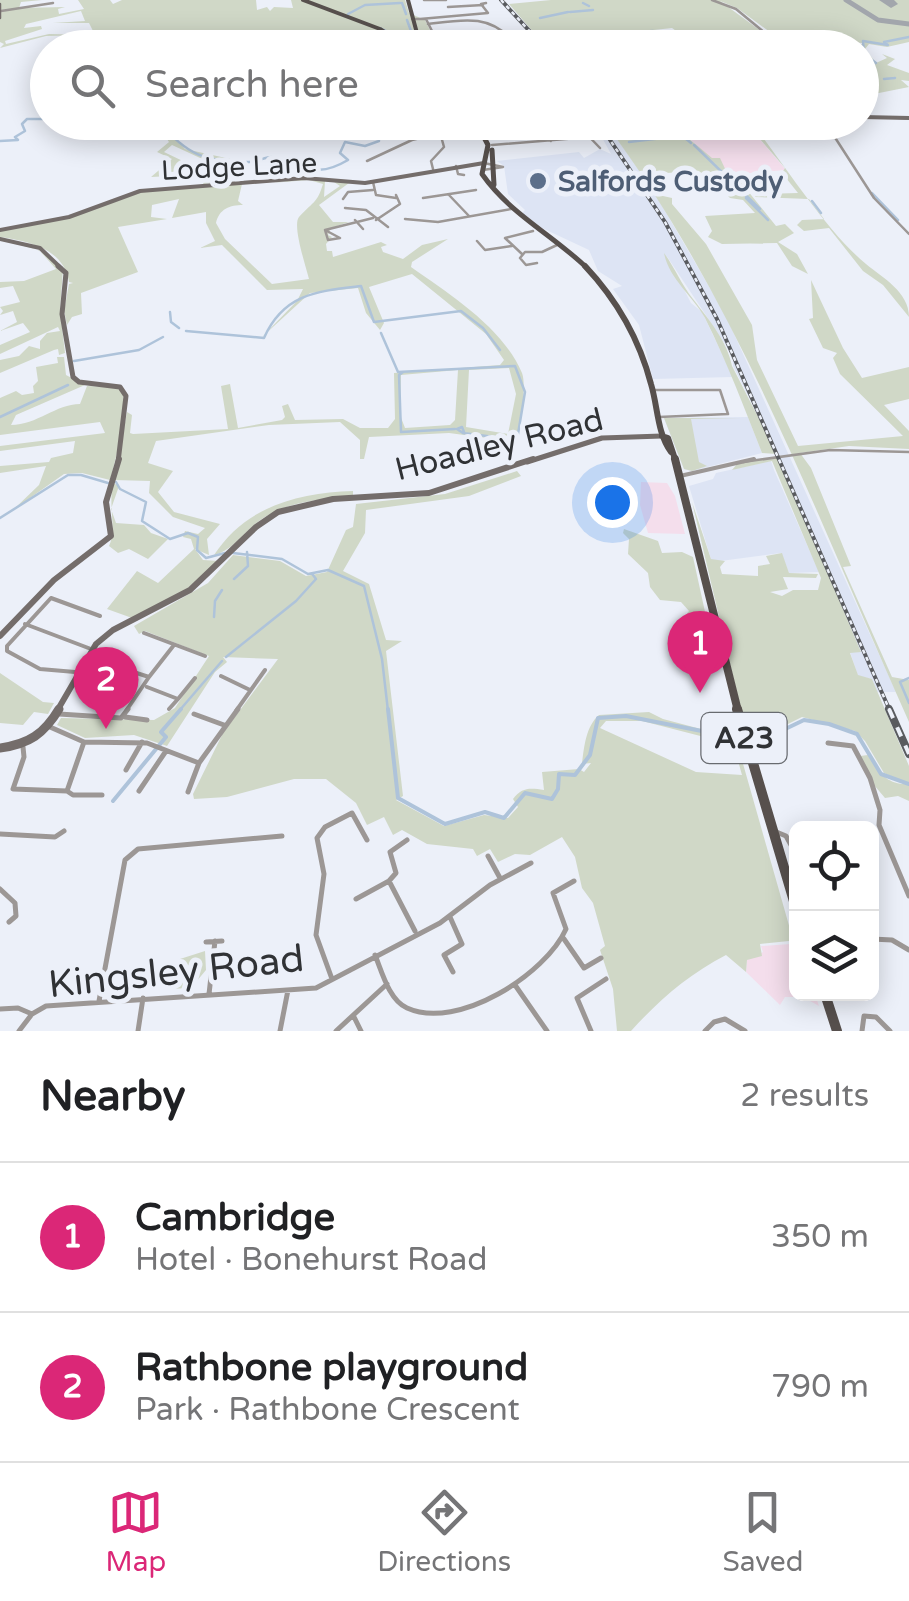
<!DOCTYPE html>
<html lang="en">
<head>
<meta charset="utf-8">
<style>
	body { margin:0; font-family:"Varela Round",sans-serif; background:#f2f2f2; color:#202124 }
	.controls { position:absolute; right:30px; bottom:30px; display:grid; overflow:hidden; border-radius:15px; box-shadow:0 5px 25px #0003 }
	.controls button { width:90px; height:90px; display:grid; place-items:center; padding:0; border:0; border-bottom:2px solid #e0e0e0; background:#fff; color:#202124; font:50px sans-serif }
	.you { position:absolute; left:612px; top:502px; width:35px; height:35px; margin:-25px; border:8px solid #fff; border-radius:50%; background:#1a73e8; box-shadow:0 0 0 15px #1a73e833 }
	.badge { display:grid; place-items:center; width:65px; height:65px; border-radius:50%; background:#db2777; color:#fff; font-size:32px; font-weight:700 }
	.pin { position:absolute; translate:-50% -82px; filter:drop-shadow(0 2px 5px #0008) }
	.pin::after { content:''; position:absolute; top:52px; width:35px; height:30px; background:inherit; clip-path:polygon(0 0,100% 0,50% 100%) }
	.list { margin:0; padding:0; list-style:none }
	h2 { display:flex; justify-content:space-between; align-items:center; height:130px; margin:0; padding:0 40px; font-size:42px }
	h2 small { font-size:32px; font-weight:400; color:#757577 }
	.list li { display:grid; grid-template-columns:65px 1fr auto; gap:30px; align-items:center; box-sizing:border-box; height:150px; padding:0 40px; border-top:2px solid #e0e0e0 }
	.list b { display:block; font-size:38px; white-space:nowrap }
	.list p { margin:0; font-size:32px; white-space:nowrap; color:#757577 }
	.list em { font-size:32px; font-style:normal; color:#757577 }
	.icon { flex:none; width:55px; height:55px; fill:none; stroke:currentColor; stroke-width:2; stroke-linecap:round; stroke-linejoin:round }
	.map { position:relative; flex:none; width:909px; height:1031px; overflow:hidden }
	.search { position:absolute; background:#fff; box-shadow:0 5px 25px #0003; left:30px; right:30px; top:30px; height:110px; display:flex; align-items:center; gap:25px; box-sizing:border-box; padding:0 35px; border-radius:55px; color:#757577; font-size:38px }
	.sheet { height:430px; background:#fff }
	nav { display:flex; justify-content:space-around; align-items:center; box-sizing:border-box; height:140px; border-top:2px solid #e0e0e0; background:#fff; font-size:28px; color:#757577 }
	nav a { display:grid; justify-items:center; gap:5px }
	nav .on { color:#db2777 }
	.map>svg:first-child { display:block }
	.commercial { fill:#f4deec }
	.built { fill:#dde4f4 }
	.green { fill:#d0d8c7; fill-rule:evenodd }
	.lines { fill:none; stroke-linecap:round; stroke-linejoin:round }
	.stream-far1 { stroke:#aec3da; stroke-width:2.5 }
	.stream { stroke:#aec3da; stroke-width:4 }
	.taxiway { stroke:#a2a6ac; stroke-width:5 }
	.runway { fill:#a2a6ac; fill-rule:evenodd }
	.street-far2 { stroke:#9c9795; stroke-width:2.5 }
	.street-far1 { stroke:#9c9795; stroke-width:4 }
	.street { stroke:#9c9795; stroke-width:5 }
	.secondary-far4 { stroke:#746d6b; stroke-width:2.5 }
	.secondary-far3 { stroke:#746d6b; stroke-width:4 }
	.secondary-far2 { stroke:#746d6b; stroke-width:5 }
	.secondary-far1 { stroke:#746d6b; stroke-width:6 }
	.secondary { stroke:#746d6b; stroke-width:9 }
	.primary-far4 { stroke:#57504d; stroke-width:4 }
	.primary-far3 { stroke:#57504d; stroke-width:5 }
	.primary-far2 { stroke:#57504d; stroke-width:6 }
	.primary-far1 { stroke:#57504d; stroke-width:8 }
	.primary { stroke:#57504d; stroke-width:10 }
	.rail-far1-casing { stroke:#595b5f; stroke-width:4 }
	.rail-casing { stroke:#595b5f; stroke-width:8 }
	.rail-far1 { stroke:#ecf0f9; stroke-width:2.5; stroke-dasharray:4; stroke-linecap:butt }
	.rail { stroke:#ecf0f9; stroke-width:4; stroke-dasharray:10; stroke-linecap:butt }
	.service-dot { fill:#5c6f8a; stroke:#ecf0f9; stroke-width:4 }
	.labels { text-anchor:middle; stroke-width:10; stroke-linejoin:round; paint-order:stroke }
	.far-street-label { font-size:28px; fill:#303235; stroke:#ecf0f9 }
	.far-service-label { font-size:28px; font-weight:bold; fill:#4e5e75; stroke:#ecf0f9; text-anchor:start }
	.shield { fill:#ecf0f9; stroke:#686b70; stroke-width:2.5 }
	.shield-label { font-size:30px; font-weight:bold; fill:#303235 }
	.street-label { font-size:32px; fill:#303235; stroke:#ecf0f9 }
	.near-street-label { font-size:38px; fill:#303235; stroke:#ecf0f9 }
</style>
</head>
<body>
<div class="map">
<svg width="909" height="1031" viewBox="0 0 909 1031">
	<rect width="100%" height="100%" fill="#ecf0f9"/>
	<!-- commercial -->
	<path class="commercial" d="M667 123 716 126 746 123 786 170 728 175 677 127Z
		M641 482 667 483 675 496 685 534 648 533 640 505Z
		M796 938V994H815L819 1006 803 997H785L780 1005 746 972 747 960 763 952 761 946 791 944Z"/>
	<!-- built -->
	<path class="built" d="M594 123H605L647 180 725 314 896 692H877L872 679 858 676 850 652 860 651 779 457 733 366V356L666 255 691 303 702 312 733 377 653 379 639 325 613 289 622 286 598 271 589 250 542 228 522 213 525 210 508 194 504 166 497 161 579 152 584 158 600 149 611 154Z
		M748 417 762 453 692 471 684 469 664 418Z
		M771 461 774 470 819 572 789 573 781 553 713 562 711 559 689 486 713 479 716 473Z"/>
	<!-- green -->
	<path class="green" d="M0 0H42L21 2 19 8 65 7 58 9 59 14 84 9 78 0H110L113 4 122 0H256L257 10 267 7 270 11 274 7 293 8 291 0H405L409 13 425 20 435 40 429 41 432 48 382 47 367 40 346 42 354 48 288 44 285 40 303 37 300 31 272 34 277 36 269 45 285 44 268 48 75 47 89 36 86 35 46 36 0 48 4 44 0 42ZM81 11 85 21 53 23H89L93 31 85 35 49 34 6 44 5 41 42 29 41 26 24 28 26 24Z
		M551 0H909V42L887 47 869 44 865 49 876 63 887 58 882 54 895 59 887 65 909 73V81L901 80 909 87 879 93 862 90 871 84 862 72V63L870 60 862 55 859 46 863 43 781 40 737 8 720 1 780 45 746 47 706 39 686 43 689 40 672 28 608 35 577 32 585 47H546L509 4Z
		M156 123H162L185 149 235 160 219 182 203 184 207 175 199 171 211 163 172 145 164 152 189 164 170 176 151 177 172 159 157 152 169 142Z
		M605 123C668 122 664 117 712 158H720L728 175 743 174 739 180 776 226 785 224 794 233 778 242 797 254 808 274 792 266 777 243 722 244 708 237 712 231 705 216 755 213 743 200 730 198 726 194 735 192 732 188H722L714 181H701L683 172 650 174 663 196 672 198V204L706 244 752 325 757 360 798 446 903 436 840 374 833 358 837 353 823 348 809 319 813 318 811 280 843 348 862 378 909 367V399L884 405 909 431V449L849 446 800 453 811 468 851 566 843 567 892 677 909 680V722C817 518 739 302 605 123Z
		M746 123H752C784 164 827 232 866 264 883 278 909 292 909 317L883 285 863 271 829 228 804 231 797 225 802 220 824 219 809 199 755 197 757 194 798 193 782 173 785 168Z
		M304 179 325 181 324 197 340 186 334 182 349 183 319 205 333 222H349L331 228 328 235 332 237 326 244 327 251H332L333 257 381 242 387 245 381 247 383 252 403 259 422 245 448 239 412 262 411 267C451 295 503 328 522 373 527 386 520 427 517 442L449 433 369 437 364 459H360V440L340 422 269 425 156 441 148 463 173 471 158 492 174 512 220 524 207 539 209 555 195 549 203 560 219 561 181 594 132 618 107 609 137 571 158 583 194 549 191 539 183 537 185 531 198 534 205 528 173 517 149 493 150 481 114 480 127 412 132 415 130 433 133 434 228 429 221 386 230 384 238 428 282 420 285 417 282 406 288 404 295 420 343 419 360 428H388L395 419 394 373 500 365 504 360 486 334 412 274 369 287 384 323 380 330 366 313 358 288 310 293 262 337 297 301 303 289 267 290 222 245 200 248 215 241 206 223V212L172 218 179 199 152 205 151 217 167 219 118 227 138 272 81 293 82 314 72 317 67 325 64 311 69 284 73 283 69 282C64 249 29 241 0 237V231L69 218 138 192 242 184 238 201 243 205C230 205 219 209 216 223L225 239 272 284 309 279C306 267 292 225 299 217 315 200 317 203 323 184L309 180 271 183ZM509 368 516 394 508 434 466 427 469 370ZM458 370 455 420 450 425 405 428 400 415 401 375Z
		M0 240C27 243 46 251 63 269L60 310 65 353 59 355 58 349 54 350 0 373V360L19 356 29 346 40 349V341L47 333 60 331 58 327 0 354V345L30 332 23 323 0 331 17 322 13 311 0 315 3 311 0 307 20 302 13 286 0 288V282L24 281 56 269 39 250Z
		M664 253C675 268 681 284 693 299 710 321 727 341 732 366L777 454 762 453C744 407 727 362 705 318 693 296 669 279 664 253Z
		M57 357H64L66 375 85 385 16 415 11 425C37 425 56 404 80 404L87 386 114 387 123 391C125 420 118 453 110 480L82 473 64 474 13 510 39 485 46 466 0 473V466L49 462 51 458 73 453 75 441 0 451V446L105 433 100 422 0 435V398L16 391 22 395 34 393 33 386 38 381 36 367 58 363Z
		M664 418H741L691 419 699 462 707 466 692 471 684 469Z
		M779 457 861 652 850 653 858 675 872 679 909 766V801L898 796 885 798 874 785 860 756 868 755C879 773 887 785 909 784L884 773 865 741 855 731 802 717 776 730 762 728 747 735 692 502 711 559 725 561 720 567 722 574 758 576V566L770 564 766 556 782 553 789 573 818 574 816 578 783 577 788 589 770 592 782 596 793 590H818L821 578 772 461 732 470 737 464Z
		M517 471 521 476 469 496 366 510 365 533 343 571 369 584 386 640 402 641 386 651 403 796 396 800 444 826 484 815 508 818 518 807 513 799C522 787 530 788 544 790L542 772 579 769 584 772 591 763 582 764C584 747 586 726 599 715L649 712 663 719 716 733V740L642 721H606L600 728 696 772 742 775 733 743 719 740 720 734 726 735 730 718 792 936 789 941 760 944 762 956 747 960 746 972 726 955C688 975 660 999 631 1031H617L613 989 600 950 605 946 593 903 582 888 575 857 562 837 530 855 515 854 498 862 490 849 477 856 473 849 427 844 402 830 393 835 384 817 367 825 356 803 326 779H294L227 797 194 799 193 794 223 733 278 659 223 657 227 662 215 672 167 746 134 735 85 738 57 725 61 718 154 720 175 708 209 656 145 631 139 634 134 626 208 583 233 555 280 561 306 576 327 572 346 530 353 527 356 504 445 494Z
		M113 483 119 486 111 509 116 523 144 525 151 533 168 539 148 559 129 549 118 553 109 546C117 531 108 505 113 483Z
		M353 491V497C320 499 287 501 259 521 243 533 234 550 214 555 246 506 298 493 353 491Z
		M624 529 658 541 662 553 682 552 693 557 714 653 705 649 700 625 686 615 689 611 681 602 660 600 650 587 648 573 628 554 629 539 623 533Z
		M0 673 43 702 54 703 48 714 34 712 23 725 0 723Z
		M205 951 206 970 191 988 168 989 180 959Z"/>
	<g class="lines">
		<!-- stream-far1 -->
		<path class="stream-far1" d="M402 3 406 14
			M583 3 589 6
			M570 12 593 10
			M348 14 365 5 400 3
			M540 18 568 12
			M407 20 411 31
			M380 28 394 35
			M411 33 418 48
			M369 39 390 35
			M636 45 622 33 653 31 665 45
			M664 48H672
			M683 48 698 42 725 46 716 48
			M884 79 895 78
			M862 90 874 85 862 71 867 69 863 65 876 63 864 54 863 41 888 45 884 42 909 37
			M159 122C187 155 205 162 249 162 257 162 265 157 272 157 305 158 309 183 348 160L340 153 345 142 365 146 379 141 378 131 411 126 409 122
			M668 124 691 143
			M0 141 18 140 15 137 25 131 22 124 27 119H48
			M629 142 671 137
			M694 145 760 209
			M872 193 898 220
			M746 198 768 220
			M812 201 821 213
			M170 312 171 322 179 328
			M186 331 264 338C284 293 319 291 361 286L374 322 461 311 483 328 500 350
			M381 333 398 372 515 366 525 392 517 440 463 433 457 429 462 427 464 432
			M74 361 139 350 163 337
			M403 372 399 375 401 432 455 429
			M0 417 68 385
			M116 482 120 489 146 502 142 521 170 539 188 533 198 537 197 550 206 558 225 553
			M0 518 68 475H81L108 483
			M233 553 282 559 308 574 328 570 364 586 382 659 388 711
			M234 579 248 566 247 552
			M214 617 215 601 222 590
			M226 657 296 601 316 579 313 575
			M909 678 900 682 909 703
			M179 711 222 661"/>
		<!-- stream -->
		<path class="stream" d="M388 709 398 798 445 824 485 812 504 818 525 793 552 799 558 789 559 774 575 775 590 755 598 718 626 716 737 738
			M750 736 763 730 779 732 804 720 829 724 857 734 881 774 909 784
			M113 801 166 737 161 732 181 709"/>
		<!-- taxiway -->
		<path class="taxiway" d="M846 0 878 20 909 24"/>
		<!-- runway -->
		<path class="runway" d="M879 0H894L898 4 891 8Z"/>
		<!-- street-far2 -->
		<path class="street-far2" d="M424 0H446
			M712 0 736 9 783 48
			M448 7 483 5
			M1 11 53 3
			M412 19H426L438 43
			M420 19 488 13 481 4 486 3
			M428 24C460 20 491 13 513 42L498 48
			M476 41 487 48
			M434 48 488 38
			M545 122 542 128 551 141
			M575 122 600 148
			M825 122 874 198 909 234
			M489 136 506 133 501 125
			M492 145 590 137
			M367 161 412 140 441 133
			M456 166 458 174 464 175
			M433 169 431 161 444 147 437 122
			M483 170 503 167 484 163
			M373 182 376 195 396 198
			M449 195 469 216
			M423 198 476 190
			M343 199 348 192 373 190
			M345 208 366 210 388 227
			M405 219 438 222 511 209
			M355 220 363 229
			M376 220 400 204 396 195
			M325 230 373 218
			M325 230 340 238 328 240Z
			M477 241 485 250 512 246
			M522 254 505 238 533 231
			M537 263 526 265 520 258 525 252H542L557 245
			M655 390H720L728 414 659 417
			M743 462 830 450 909 452"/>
		<!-- street-far1 -->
		<path class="street-far1" d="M680 476 754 459
			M25 624 91 649
			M144 633 205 656
			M90 658 149 677 126 711
			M75 672 40 669 7 651V646L51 598 100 616
			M221 676 250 690
			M149 677 174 645
			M147 687 178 699 195 678
			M169 709 178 699
			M236 711 265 670"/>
		<!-- street -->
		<path class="street" d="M59 714 121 718 128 709
			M194 714 224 725
			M125 717 147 720
			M50 727 84 742 147 743 199 763 238 709
			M84 742 67 791 73 795H102
			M828 743 853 746 870 778 880 810 879 825 909 896
			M23 747 24 757 13 789 67 791
			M126 770 142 742
			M139 791 166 751
			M188 792 199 763
			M774 831 786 836 796 854
			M0 834 55 837 64 831
			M488 856 500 878
			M389 881 396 873 390 852 407 840
			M0 889 15 903 16 916 9 922
			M356 899 389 881 415 931
			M450 917 462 944 444 955 453 972
			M564 939 584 968 601 958
			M872 939 892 940 909 950
			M206 942 222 941
			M375 955C382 972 389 1000 407 1008 458 1031 546 974 566 929L553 893 574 881
			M332 979 316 935 324 874 317 838 325 827 352 813 367 840
			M515 985 547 1031
			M209 994 215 941
			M99 1001 125 860 138 849 282 836
			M0 1009 18 1008 32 1014
			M354 1017 361 1031
			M19 1031 32 1014 46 1006 316 988 440 923 490 885 531 863
			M138 1031 143 998
			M280 1031 288 990
			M336 1031 387 984
			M591 1031 577 998 606 979
			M705 1031 714 1022 725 1019 745 1031
			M862 1031 864 1016 876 1017 890 1031"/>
		<!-- secondary-far4 -->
		<path class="secondary-far4" d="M0 4V18
			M862 117 906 118"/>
		<!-- secondary-far3 -->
		<path class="secondary-far3" d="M862 117 909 118
			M0 230 69 217 140 191 304 178 365 183 484 163
			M0 239 40 248 61 268"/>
		<!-- secondary-far2 -->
		<path class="secondary-far2" d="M58 266 66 273 62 314 73 377 79 382 120 387 126 396 118 462
			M527 462 602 438 662 436"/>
		<!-- secondary-far1 -->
		<path class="secondary-far1" d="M0 636 54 580 111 536 106 502 119 459
			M57 711 96 644 113 630 190 590 256 527 278 512 333 499 429 493 533 459"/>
		<!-- secondary -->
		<path class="secondary" d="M0 748C29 744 44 734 59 709"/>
		<!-- primary-far4 -->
		<path class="primary-far4" d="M303 0 380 29 409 48
			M408 0 421 48"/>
		<!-- primary-far3 -->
		<path class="primary-far3" d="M476 122 488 145 482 174C510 214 553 235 587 268
			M492 150 494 185"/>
		<!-- primary-far2 -->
		<path class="primary-far2" d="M585 266C617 300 639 338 651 384 658 407 657 433 671 452
			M662 436 668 438 676 462"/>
		<!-- primary-far1 -->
		<path class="primary-far1" d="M675 459 738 711"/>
		<!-- primary -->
		<path class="primary" d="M737 709 796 908
			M825 994 837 1031"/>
		<!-- rail-far1 casing -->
		<g class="rail-far1-casing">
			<path id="rail-far1" d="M501 0 545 48
				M598 122 665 222 717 319 890 711"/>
		</g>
		<!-- rail casing -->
		<g class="rail-casing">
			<path id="rail" d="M889 709 909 754"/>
		</g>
		<!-- rail-far1 -->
		<use href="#rail-far1" class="rail-far1"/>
		<!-- rail -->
		<use href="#rail" class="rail"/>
	</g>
	<!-- markers -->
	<circle class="service-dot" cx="538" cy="181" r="10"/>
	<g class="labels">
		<!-- far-street labels -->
		<g class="far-street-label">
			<text transform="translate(239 166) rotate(-3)" y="10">Lodge Lane</text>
		</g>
		<!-- far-service labels -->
		<g class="far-service-label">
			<text x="558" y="191">Salfords Custody</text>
		</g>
		<!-- shield labels -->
		<rect class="shield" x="701.5" y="713" width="85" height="50" rx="8"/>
		<g class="shield-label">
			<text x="744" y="748">A23</text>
		</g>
		<!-- street labels -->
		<g class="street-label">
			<text transform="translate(499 444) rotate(-14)" y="11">Hoadley Road</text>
		</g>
		<!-- near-street labels -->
		<g class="near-street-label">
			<text transform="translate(176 971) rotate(-6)" y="13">Kingsley Road</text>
		</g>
	</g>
</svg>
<div class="controls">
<button><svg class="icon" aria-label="locate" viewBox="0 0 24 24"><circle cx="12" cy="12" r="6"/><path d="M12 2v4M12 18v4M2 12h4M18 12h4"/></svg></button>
<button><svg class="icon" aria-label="layers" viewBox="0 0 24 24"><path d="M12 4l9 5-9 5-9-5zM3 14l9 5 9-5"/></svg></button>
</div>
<div class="you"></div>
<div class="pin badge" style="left:700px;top:693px">1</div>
<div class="pin badge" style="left:106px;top:729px">2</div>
<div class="search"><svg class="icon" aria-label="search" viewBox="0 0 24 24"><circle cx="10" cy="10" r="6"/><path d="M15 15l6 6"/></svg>Search here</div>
</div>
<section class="sheet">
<h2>Nearby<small>2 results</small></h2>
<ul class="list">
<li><span class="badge">1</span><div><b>Cambridge</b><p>Hotel · Bonehurst Road</p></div><em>350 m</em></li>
<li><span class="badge">2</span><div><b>Rathbone playground</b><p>Park · Rathbone Crescent</p></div><em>790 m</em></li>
</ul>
</section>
<nav>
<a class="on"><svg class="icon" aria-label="map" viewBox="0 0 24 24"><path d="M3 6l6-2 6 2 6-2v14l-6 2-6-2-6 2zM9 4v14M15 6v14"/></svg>Map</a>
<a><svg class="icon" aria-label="directions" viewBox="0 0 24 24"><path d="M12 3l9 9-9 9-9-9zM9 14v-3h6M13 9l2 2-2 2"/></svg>Directions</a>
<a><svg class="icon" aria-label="saved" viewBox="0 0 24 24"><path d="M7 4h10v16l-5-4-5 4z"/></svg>Saved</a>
</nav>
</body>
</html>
